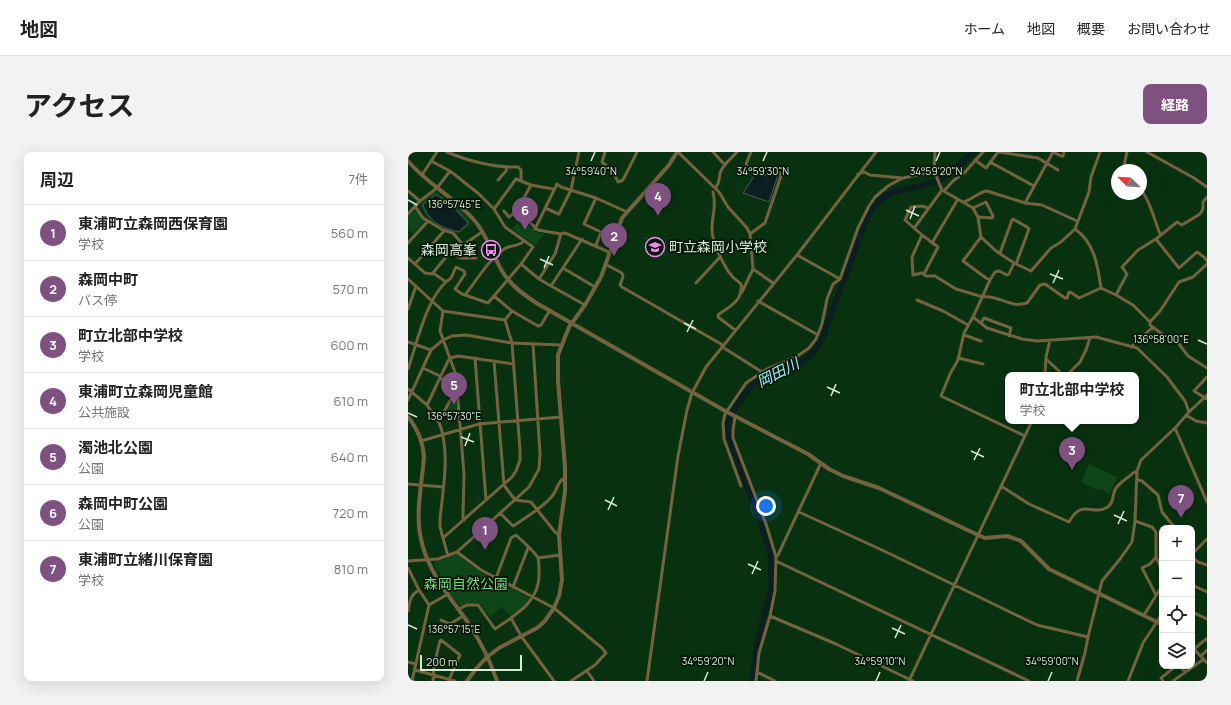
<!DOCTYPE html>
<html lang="ja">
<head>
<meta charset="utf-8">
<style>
	body { margin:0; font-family:Manrope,"Noto Sans JP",sans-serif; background:#f2f2f2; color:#222 }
	.controls { position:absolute; right:12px; bottom:12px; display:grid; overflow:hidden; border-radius:8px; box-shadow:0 4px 16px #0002 }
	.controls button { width:36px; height:36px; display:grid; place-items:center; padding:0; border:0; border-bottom:1px solid #e0e0e0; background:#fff; color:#222; font:20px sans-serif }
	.compass { position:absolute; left:703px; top:12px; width:36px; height:36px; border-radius:50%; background:#fff; box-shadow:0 4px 16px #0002; rotate:294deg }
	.scale { position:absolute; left:12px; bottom:10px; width:102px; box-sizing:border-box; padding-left:4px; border:2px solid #d5ebd5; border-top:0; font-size:11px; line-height:14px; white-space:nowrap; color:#d5ebd5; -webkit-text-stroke:3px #061607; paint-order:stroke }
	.you { position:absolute; left:358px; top:354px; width:14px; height:14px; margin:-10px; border:3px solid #fff; border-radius:50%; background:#1a73e8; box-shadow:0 0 0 6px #1a73e833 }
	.badge { display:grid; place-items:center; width:26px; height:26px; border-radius:50%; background:#7f5181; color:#fff; font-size:13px; font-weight:700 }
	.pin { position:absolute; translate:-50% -33px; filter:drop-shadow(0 1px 2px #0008) }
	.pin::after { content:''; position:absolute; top:21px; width:14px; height:12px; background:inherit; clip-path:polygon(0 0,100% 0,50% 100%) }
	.popup { position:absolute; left:597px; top:220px; width:134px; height:52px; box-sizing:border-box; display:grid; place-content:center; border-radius:8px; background:#fff; filter:drop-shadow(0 1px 3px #0005); font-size:13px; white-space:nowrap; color:#767676 }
	.popup b { font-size:15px; color:#222 }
	.popup::after { content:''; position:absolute; left:50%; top:100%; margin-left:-8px; border:8px solid transparent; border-top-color:#fff }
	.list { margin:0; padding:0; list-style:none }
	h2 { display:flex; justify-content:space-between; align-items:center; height:52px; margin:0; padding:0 16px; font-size:17px }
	h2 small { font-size:13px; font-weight:400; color:#767676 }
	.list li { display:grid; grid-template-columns:26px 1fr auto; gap:12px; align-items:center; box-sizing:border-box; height:56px; padding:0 16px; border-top:1px solid #e0e0e0 }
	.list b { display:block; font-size:15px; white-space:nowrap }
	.list p { margin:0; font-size:13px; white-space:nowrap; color:#767676 }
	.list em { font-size:13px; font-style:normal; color:#767676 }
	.icon { flex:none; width:22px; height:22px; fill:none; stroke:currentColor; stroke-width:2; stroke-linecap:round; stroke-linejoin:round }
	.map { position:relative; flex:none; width:799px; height:529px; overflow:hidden; border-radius:8px }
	header { display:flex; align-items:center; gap:24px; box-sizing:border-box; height:56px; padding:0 20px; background:#fff; border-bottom:1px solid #e0e0e0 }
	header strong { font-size:19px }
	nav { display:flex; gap:22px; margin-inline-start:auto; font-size:14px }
	.intro { display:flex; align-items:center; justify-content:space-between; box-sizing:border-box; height:96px; padding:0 24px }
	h1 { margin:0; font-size:28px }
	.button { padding:10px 18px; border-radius:8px; background:#7f5181; color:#fff; font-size:14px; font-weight:700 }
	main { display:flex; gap:24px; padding:0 24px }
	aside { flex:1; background:#fff; border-radius:8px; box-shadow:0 4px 16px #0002 }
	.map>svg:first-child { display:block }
	.green { fill:#0f4618 }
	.water { fill:#0b1e20; stroke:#485c56 }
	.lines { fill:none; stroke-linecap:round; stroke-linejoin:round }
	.river { stroke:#0b1e20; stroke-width:6 }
	.minor { stroke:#736340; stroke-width:3 }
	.tertiary { stroke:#736340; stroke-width:4 }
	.ticks { fill:none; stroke:#d5ebd5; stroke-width:1.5 }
	.labels { text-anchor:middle; stroke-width:3.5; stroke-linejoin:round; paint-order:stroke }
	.poi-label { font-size:14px; fill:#d5ebd5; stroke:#061607; text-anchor:start }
	.park-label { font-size:14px; fill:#79d880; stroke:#061607 }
	.water-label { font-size:15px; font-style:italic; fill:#92f1fd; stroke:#061607 }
	.ticks-label { font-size:10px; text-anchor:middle; fill:#d5ebd5; stroke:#061607; stroke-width:3.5; stroke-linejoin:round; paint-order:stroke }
</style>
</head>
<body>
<header>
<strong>地図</strong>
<nav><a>ホーム</a><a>地図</a><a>概要</a><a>お問い合わせ</a></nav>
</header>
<div class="intro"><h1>アクセス</h1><a class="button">経路</a></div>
<main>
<aside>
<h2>周辺<small>7件</small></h2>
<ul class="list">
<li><span class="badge">1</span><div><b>東浦町立森岡西保育園</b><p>学校</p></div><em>560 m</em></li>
<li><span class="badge">2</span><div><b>森岡中町</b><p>バス停</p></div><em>570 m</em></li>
<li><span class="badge">3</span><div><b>町立北部中学校</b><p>学校</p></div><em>600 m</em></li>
<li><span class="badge">4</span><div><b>東浦町立森岡児童館</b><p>公共施設</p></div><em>610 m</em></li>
<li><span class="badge">5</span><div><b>濁池北公園</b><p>公園</p></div><em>640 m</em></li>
<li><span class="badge">6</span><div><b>森岡中町公園</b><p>公園</p></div><em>720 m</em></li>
<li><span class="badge">7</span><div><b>東浦町立緒川保育園</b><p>学校</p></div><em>810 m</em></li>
</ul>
</aside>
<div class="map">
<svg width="799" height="529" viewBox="0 0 799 529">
	<rect width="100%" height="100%" fill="#08320f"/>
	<!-- green -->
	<path class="green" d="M26 40H29L50 56 62 68V73L51 81 33 75 18 64 12 52Z
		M8 56 17 69 5 82 0 78V65Z
		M113 66 128 80 136 82 127 93 104 77Z
		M47 246 49 247 50 260 49 261 40 262C39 257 43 248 47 246Z
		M681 312 709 325 701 342 692 336 691 339 673 330Z
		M49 402 73 421 121 446 122 448 113 457 102 464 94 455 82 465 71 451H59L53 454 51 453 41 440 26 412 27 409 35 408Z"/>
	<!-- water -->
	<path class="water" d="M347 23H370L361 50 335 41Z
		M27 43H29L47 57 60 71 51 80C33 75 22 71 15 53Z"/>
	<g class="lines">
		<!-- river -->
		<path class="river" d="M345 529 349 492 363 438V405L361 395 350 363 323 292 321 282 320 271 329 252 346 231 389 213C400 207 407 200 413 189L459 66 464 57 471 49 484 40 518 33 536 26 566 0"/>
		<!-- minor -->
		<path class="minor" d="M39 0C60 9 88 16 110 15L113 18V29
			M197 0 194 10 205 19 210 30 215 28 229 0
			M270 0 311 40 320 55 339 76 342 82 345 117 365 131
			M305 0 316 12
			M527 0 526 19 534 38 565 56 570 65 573 85 588 99 606 111 623 119 643 96 653 90 667 77 681 40 683 25 692 0
			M645 0 653 4H655L656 0
			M739 0 786 26 799 35
			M567 8 578 16 590 0H591L630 6 650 18
			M23 9 42 19 71 42 86 57 97 75 125 95 113 112 80 151 57 143C69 128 80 108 96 97 102 93 110 95 116 89
			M582 10 626 34
			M715 18 719 0
			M450 22 456 20 462 23 494 26
			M14 23 29 0
			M90 28 98 19 99 15
			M123 33 108 60 117 66 130 78 153 82 157 81 201 100
			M307 36C312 32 311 26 312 21 315 12 323 7 329 0
			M733 38C742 48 747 70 752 82
			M0 39 12 49
			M536 39 545 29 557 20 575 0
			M305 40C309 56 304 61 304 76 303 88 316 115 324 124 326 127 330 129 333 132 335 149 322 154 310 163V165L327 178
			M556 50C564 47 571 40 579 39L617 51 634 53 669 69
			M617 51 645 0
			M7 54 15 66 35 78 45 81 55 93 74 80
			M137 56 151 62 163 38 171 0
			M521 56 513 54 503 55 497 68 514 83 504 105 505 123 514 121 518 124H527L548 137 575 145C585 143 596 150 606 152 610 153 615 152 619 151L632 133 637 132 657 146H659L661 140 664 141 671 146 693 136
			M565 56 578 50 585 64 584 66 570 65
			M86 57 108 27 123 33 145 37
			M96 59 101 65 108 60
			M0 62 12 49 29 36 42 19
			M507 75 534 38
			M127 77 149 32 153 35 188 46 219 60
			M667 77C687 91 690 115 693 136
			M342 82 357 71 373 24V21C363 21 341 25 338 12L343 0
			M514 83 530 95 516 122
			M573 85 555 109 578 126 582 128
			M748 87 771 116 789 100 796 105 799 109
			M0 91 20 69
			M524 91 550 47
			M188 93 193 80 176 72 188 46
			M45 100 52 106H68
			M592 101 604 68 605 67 619 75 621 77 608 112
			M389 103 432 127
			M0 106 17 121 24 122 38 105 55 93
			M606 111 601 122 599 123 591 119 587 120 582 128 565 165 561 172 556 181 550 208 542 222 533 244 617 284
			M7 112 36 79
			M113 112 131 127 143 134 174 87
			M197 112 214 121 215 125 212 133 214 135 313 192 316 196 354 220
			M155 116 187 135
			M25 121 38 130 43 126 48 115 56 119 57 122 47 137 54 142 57 143
			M0 127 35 159 97 168
			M131 127 147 102 153 82
			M288 131 312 105
			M143 134 177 153
			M693 136 708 143 725 153 742 170V173L758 185 768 188 780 204 799 216
			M334 140 345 117
			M708 143 719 122 714 115 715 114 730 98 748 87 769 70 774 73 792 62 795 57V50L799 45
			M86 144 104 159 130 174 133 173 142 158
			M509 148 535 159 560 173
			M350 149 410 183
			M0 157 8 134
			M35 159 32 179 48 223 56 322 55 365 56 368
			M565 165 579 176 614 187 629 189 688 185 729 196 759 225 777 249 781 260
			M97 168 104 159
			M742 170 752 159 771 130 785 125 799 112
			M573 171 576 166 603 176 601 184
			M556 183 573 189
			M0 190 23 198
			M723 195 745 175
			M67 206 78 348
			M550 206 575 212
			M638 207 651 219
			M86 209 96 333 107 348 123 350 147 380 151 383
			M15 216 32 224
			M0 217C9 191 18 148 38 130
			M637 223 638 205 642 188
			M659 223 672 210 678 198 682 186
			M799 225 786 239 799 247
			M32 226 49 233
			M0 237 19 253 40 209 42 206 50 204 105 212
			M0 248 23 198 35 188 44 184 58 183 104 191 153 193
			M19 253C22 258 27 263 30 268 43 296 35 337 32 367V375L35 386
			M778 263 788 269 799 271
			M327 265 325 278V286L358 372 368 405 367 439 362 464 351 501 348 529
			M29 268C40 259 41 244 50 239
			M767 276 799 350
			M13 289 71 272 153 265
			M730 328 734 329 750 343 754 360 767 376
			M0 332 35 335
			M333 334 316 287 315 271 317 262 338 231 359 217 388 205 401 196 408 187 414 172 419 147 425 132 432 127 450 76 461 54 467 45 480 34 487 30 495 26 526 19
			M593 334 621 352 661 370C674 346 684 364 698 356 706 352 704 344 707 338 710 331 720 326 725 321L729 319
			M391 360 474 398 629 473 680 485
			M92 361 105 374C118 365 135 356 145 343 149 338 150 328 157 326
			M727 369 744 375 748 380V405L754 418
			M49 400 73 418 146 456
			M784 402 799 387
			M40 404 35 386 104 325 108 319 112 308V298L104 191 97 168
			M368 405 370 403 413 311
			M748 405 742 412 734 416 748 443
			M784 405 790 410 799 413
			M130 406 152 403
			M0 409 30 407 49 400 121 335 131 317 132 302 125 192
			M368 409 621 529
			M0 416 11 438 21 453 4 529
			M784 433 799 440
			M105 435 120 396
			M21 453 40 442
			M146 456 194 496 198 501 187 513 163 529
			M51 457 59 453H70L87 477C109 462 133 449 131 419 131 415 131 409 130 406 128 401 113 388 108 383L103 386 88 426
			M0 459C2 449 2 443 11 438
			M784 460 799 467
			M736 463 754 434
			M362 464 428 492 505 529
			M103 466 113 484 146 529
			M33 468 42 472 55 464
			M749 470 754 474
			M784 495 799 511
			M786 497 798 487 799 488
			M793 504 799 498
			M0 510 8 512
			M772 514 777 520
			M7 518 47 529
			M179 519 186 529
			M349 520 367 529
			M25 529 26 513 32 489 33 488 52 503 41 528
			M239 529 270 304 279 258 284 241 298 215 389 103 468 0
			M501 529 624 269
			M669 529 677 501 680 485 694 429 712 407 724 390 727 369 729 319 733 308 767 276 781 260 799 243
			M720 529 735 491 754 462
			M755 529 753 526 768 514
			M765 529 796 507"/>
		<!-- tertiary -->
		<path class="tertiary" d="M0 9C19 32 46 45 66 68 79 82 84 102 94 119 102 133 116 143 130 152L319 260 400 302 421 317 435 324 471 336 570 383 577 386 599 384 613 389 641 417 749 470
			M0 265C10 277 15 290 16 305 14 332 7 361 13 387 19 418 41 444 59 469 71 487 82 508 89 529
			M59 529 67 518 79 505 91 496 129 476 136 470 146 456 151 444 154 428 151 383 157 339V315L150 229V203L161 175 177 153 193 125 214 66 261 13 269 0"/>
	</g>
	<!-- ticks -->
	<path class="ticks" d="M183 9 187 0M355 9 359 0M528 9 532 0M0 48 9 53M498 58 511 64M502 67 507 54M132 107 145 113M136 116 141 104M642 122 655 127M645 131 651 118M276 171 288 177M279 180 285 168M790 188 799 192M419 235 432 241M423 244 428 232M0 261 9 265M53 285 66 290M57 294 62 281M563 299 576 305M566 308 572 296M197 348 209 354M200 358 206 345M706 363 719 369M710 372 716 359M340 412 353 418M344 422 350 409M0 473 9 477M484 476 497 482M487 486 493 473M296 529 300 520M468 529 472 520M640 529 644 520"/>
	<!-- icons -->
	<defs>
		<g id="school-ring" transform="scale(1)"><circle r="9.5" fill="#061607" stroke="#f18bf5" stroke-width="1.5"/><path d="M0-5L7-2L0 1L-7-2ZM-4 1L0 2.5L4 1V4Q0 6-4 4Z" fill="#f18bf5"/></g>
		<g id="bus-ring" transform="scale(1)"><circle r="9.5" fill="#061607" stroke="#f18bf5" stroke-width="1.5"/><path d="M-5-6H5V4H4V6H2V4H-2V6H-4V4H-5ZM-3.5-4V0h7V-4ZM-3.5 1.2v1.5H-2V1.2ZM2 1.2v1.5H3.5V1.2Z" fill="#f18bf5"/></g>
	</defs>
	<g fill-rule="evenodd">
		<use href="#school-ring" x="247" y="95"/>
		<use href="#bus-ring" x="83" y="98"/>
	</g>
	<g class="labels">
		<!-- poi labels -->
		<g class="poi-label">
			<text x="261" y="100">町立森岡小学校</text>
			<text x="69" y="103" text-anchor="end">森岡高峯</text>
		</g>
		<!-- park labels -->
		<g class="park-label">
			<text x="58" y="437">森岡自然公園</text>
		</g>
		<!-- water labels -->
		<g class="water-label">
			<text transform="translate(370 221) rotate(-27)" y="5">岡田川</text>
		</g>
	</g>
	<g class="ticks-label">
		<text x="183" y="23">34°59'40"N</text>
		<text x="355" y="23">34°59'30"N</text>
		<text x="528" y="23">34°59'20"N</text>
		<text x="46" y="56">136°57'45"E</text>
		<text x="753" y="191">136°58'00"E</text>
		<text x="46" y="268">136°57'30"E</text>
		<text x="46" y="481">136°57'15"E</text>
		<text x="300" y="513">34°59'20"N</text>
		<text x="472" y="513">34°59'10"N</text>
		<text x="644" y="513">34°59'00"N</text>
	</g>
</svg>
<div class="controls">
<button>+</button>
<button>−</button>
<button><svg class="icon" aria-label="locate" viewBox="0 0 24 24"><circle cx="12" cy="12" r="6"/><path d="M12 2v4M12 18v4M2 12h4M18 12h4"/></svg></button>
<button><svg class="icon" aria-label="layers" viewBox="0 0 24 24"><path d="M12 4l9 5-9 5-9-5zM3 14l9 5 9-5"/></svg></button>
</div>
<svg class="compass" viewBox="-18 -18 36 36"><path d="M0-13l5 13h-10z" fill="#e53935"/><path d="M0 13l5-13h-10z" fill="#767676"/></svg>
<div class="scale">200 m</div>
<div class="you"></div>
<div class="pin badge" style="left:77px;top:398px">1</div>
<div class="pin badge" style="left:206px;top:104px">2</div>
<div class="pin badge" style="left:664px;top:318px">3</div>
<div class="popup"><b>町立北部中学校</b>学校</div>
<div class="pin badge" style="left:250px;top:64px">4</div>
<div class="pin badge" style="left:46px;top:253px">5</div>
<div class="pin badge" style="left:117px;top:78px">6</div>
<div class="pin badge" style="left:773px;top:366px">7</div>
</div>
</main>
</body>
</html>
